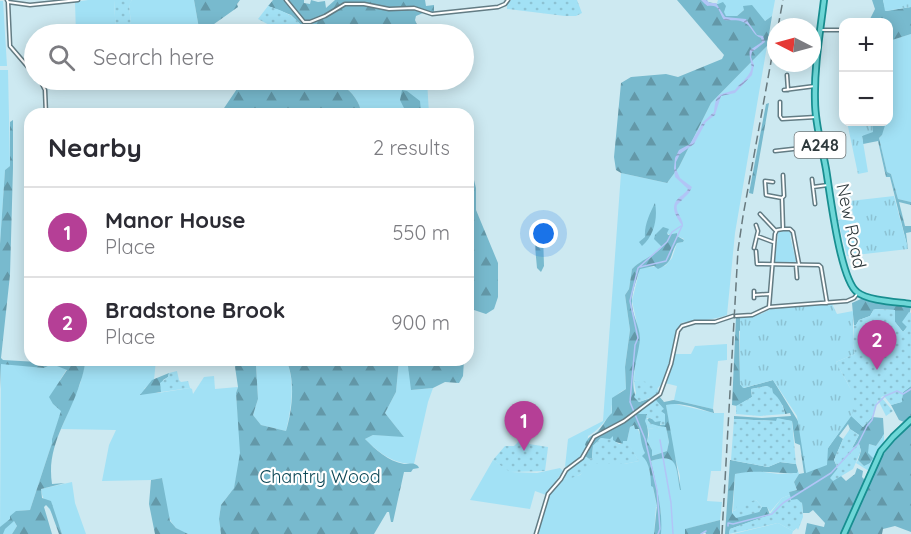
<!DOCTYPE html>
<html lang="en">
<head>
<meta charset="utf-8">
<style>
	body { margin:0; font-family:Quicksand,sans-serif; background:#f7f7f7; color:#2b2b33 }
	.controls { position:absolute; right:18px; top:18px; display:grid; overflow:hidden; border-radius:12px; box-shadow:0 3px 15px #0003 }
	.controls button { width:54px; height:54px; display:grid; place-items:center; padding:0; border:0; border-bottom:2px solid #e1e1e2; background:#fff; color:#2b2b33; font:30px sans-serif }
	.compass { position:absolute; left:767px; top:18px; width:54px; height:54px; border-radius:50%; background:#fff; box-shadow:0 3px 15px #0003; rotate:276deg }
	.you { position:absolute; left:544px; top:234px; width:21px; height:21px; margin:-15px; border:4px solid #fff; border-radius:50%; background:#1a73e8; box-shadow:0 0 0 9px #1a73e833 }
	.badge { display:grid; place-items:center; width:39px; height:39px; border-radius:50%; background:#b53f96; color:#fff; font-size:20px; font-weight:700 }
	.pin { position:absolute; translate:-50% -50px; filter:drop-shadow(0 2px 3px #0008) }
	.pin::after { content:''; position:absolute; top:32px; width:21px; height:18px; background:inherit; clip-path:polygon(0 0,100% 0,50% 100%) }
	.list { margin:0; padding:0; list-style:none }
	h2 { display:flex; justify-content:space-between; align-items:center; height:78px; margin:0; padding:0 24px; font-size:26px }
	h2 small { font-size:20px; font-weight:400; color:#7c7c81 }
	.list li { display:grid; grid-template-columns:39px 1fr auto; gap:18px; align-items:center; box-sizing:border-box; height:90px; padding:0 24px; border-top:2px solid #e1e1e2 }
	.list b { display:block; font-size:22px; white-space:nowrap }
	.list p { margin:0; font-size:20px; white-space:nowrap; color:#7c7c81 }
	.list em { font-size:20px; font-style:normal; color:#7c7c81 }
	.icon { flex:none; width:33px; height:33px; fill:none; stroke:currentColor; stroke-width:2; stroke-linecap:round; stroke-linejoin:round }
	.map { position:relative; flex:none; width:911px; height:534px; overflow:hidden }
	.search { position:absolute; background:#fff; box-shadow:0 3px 15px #0003; left:24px; top:24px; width:450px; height:66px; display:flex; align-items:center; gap:15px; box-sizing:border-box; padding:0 21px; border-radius:33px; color:#7c7c81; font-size:22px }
	.panel { position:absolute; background:#fff; box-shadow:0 3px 15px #0003; left:24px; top:108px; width:450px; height:258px; border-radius:18px }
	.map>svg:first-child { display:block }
	.grass { fill:#a2e1f5 }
	.forest { fill:url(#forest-firs) }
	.park { fill:url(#park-tufts) }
	.garden { fill:url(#garden-dots) }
	.water { fill:url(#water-waves) }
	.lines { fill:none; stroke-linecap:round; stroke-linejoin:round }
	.stream { stroke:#b1c5f6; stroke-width:1.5 }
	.minor-casing { stroke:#637c84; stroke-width:5 }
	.primary-casing { stroke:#188e90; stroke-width:8 }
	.minor { stroke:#fff; stroke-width:2 }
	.primary { stroke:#6dd7d7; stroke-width:4.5 }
	.rail { stroke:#68797e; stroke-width:1.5; stroke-dasharray:9 4.5; stroke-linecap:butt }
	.labels { text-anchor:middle; stroke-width:4.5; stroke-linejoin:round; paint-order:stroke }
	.shield { fill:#fff; stroke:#6d7577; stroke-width:1.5 }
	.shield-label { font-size:16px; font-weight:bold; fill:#2f3a3d }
	.street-label { font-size:18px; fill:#2f3a3d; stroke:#fff }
	.park-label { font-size:18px; fill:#0c4756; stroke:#fff }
</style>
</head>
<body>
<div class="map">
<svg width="911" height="534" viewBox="0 0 911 534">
	<defs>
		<pattern id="forest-firs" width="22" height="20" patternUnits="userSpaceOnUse" patternTransform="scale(1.5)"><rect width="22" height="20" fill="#78bace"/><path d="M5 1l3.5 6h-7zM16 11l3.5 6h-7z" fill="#6398a8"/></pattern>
		<pattern id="park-tufts" width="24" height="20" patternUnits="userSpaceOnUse" patternTransform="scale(1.5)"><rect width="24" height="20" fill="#a2e1f5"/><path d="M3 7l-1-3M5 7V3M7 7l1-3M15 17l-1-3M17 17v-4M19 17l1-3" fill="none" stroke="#8cc2d3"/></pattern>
		<pattern id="garden-dots" width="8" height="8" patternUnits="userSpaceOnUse" patternTransform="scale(1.5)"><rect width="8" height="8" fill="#a2e1f5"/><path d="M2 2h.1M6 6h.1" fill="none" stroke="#8cc2d3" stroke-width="1.8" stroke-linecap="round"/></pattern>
		<pattern id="water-waves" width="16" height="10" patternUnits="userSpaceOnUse" patternTransform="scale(1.5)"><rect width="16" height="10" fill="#b1c5f6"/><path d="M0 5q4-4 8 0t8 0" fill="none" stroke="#90a1c8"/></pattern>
	</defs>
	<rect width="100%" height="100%" fill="#cde9f1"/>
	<!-- grass -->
	<path class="grass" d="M88 0H114L116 34H76L75 2Z
		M132 0H194L200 34H132L129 4Z
		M718 0H775L772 16 765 21 744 10 737 16H726L717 3Z
		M0 1H3L7 66H0Z
		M911 34V202L898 199 891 174 887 172 879 138 882 135 880 122H888L889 41Z
		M767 46 735 233 727 315C711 321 697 320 681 323 670 342 674 374 657 389L637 380 634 381 635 361 640 337 632 301 640 268 665 266 672 258 677 243 683 242 684 239 677 236V233L671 235 661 231 657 234 658 242 663 247C653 256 642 260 632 269L629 289 625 295 630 330 625 367 626 389C616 393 610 402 612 413 603 422 599 430 588 436 587 452 581 462 565 467L568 439 603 421 621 173 667 183 679 167 711 103Z
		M0 70H8L10 166 5 170 0 244Z
		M351 80H405L412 85 414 80H427L429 114H361C361 103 352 92 343 86L344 82Z
		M779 230H789L792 234 790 236 796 261 794 264H774L778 236 776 234Z
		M727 344V360L718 361 713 409 674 400 677 386 665 383 675 354H691L695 346Z
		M86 360H156L154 380 144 389 158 393 190 388 192 389 193 394 204 377 214 376 215 389 238 387 236 393 241 453 234 488 221 505 219 519 221 534C211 534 198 534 188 534 164 529 165 498 162 478L151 480 102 481 109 445 116 430 61 429 80 384Z
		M257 360H286C296 381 291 409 286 431L261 425 253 415 258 399 256 365Z
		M399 360H420L411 390 433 388 428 402 414 464C393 464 379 453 365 439L373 435 403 436 385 413 396 392Z
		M4 363 44 368 52 364 67 369 60 380 53 404 62 411 52 439V443L30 510 17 511 14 521 17 526 12 534H0L1 364Z
		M671 403 714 413H724L721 471H711L707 501 722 502 720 520 686 529 685 534H661V513L651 461C679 451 676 468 680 490V476L673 450 666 405Z
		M634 425C643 433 640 443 646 453L657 507H656L654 534H538L543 509 550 493 564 479 580 475 590 464H624L639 461 628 444H623V441H627L630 427Z
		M666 426 669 442 667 451 652 456V450L647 441 649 435 648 429Z
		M884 434V444L869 471 856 463 858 460 864 466 869 444 876 446Z
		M493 460 511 472 537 473 560 468 563 471 546 495 535 491 530 509 470 500Z
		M751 470 778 474 796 473 798 471 799 474 794 482 797 490 789 492 790 495 782 498 770 512 767 507H762L756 500 733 511 735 474Z
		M72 482 75 503 86 534H62C58 517 43 506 41 489Z
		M778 523 793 531 792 534H733Z"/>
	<!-- forest -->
	<path class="forest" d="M194 0H240L237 4 238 7 200 34Z
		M273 0H304V3L310 4 311 0 318 2 325 1 326 8 335 0H425L426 6 434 5V13L424 11 423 13 416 16 415 20 421 34H294L300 24 291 15 268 6Z
		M677 0H707L708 2 718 4 723 2 726 6 724 12 726 16H737L744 10 743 6 752 5 765 21 772 16 767 46 711 103 679 167 667 183 621 173 616 170 614 157 621 83 631 77 666 74 678 77 722 59 724 55Z
		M872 0H883L886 11 911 7V34L889 41 888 22H871L870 19 875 9Z
		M243 80H351L344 82 343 86C352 92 361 103 361 114H220Z
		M402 90 407 91 420 101 421 112 425 114 406 112 400 100Z
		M769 103 753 194 749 193 766 104Z
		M13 120V168L10 275 1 358 3 360 38 362 86 360C84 368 83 376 80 383 69 419 46 445 52 484L65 483 41 489 42 498 51 501 62 534H59L50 509 46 505 44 507 52 534H12L17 526 14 521 5 529 3 534H0V527L10 519V516L16 511 30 510 52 443V439L61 411 53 404 49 397 67 370 52 364 44 368 1 364 0 389V244L5 170 10 166V122Z
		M872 122H886L882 135 879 138 887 172 891 174 898 199 911 202V205L899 202 905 226H911V232L906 233 908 249 890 177H886L878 141 863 144 862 136 868 130Z
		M468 156 476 188V210L498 263V297L494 309 486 314 471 309 468 313Z
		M655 203C658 218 654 236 642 246L639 242 645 237C644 225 650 213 655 203Z
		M663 227 669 229 667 233 668 235 677 233V236L684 240 683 242 677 243C669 256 674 262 658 269L654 266 640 269C637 278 632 291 632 301 631 313 640 326 640 338 639 357 626 385 639 402L654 397 639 410 647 414C645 423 650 431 647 441L652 450V456L667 451 669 442 666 427 653 426 647 420 649 418 661 421 660 425 665 424 661 411 663 409 660 405 657 404 655 400 659 396 664 402 674 400 713 409 714 413C699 409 681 401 666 405L681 490H680C676 469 679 451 651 461 656 485 663 509 661 534H654L657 506 653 487 651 486C651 478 650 462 642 456L645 453C641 445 641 437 639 429H635L634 425 630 427 627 441H623V444L601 438 593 446 592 458 589 459 585 456 589 451 585 445C589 434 593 437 599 430 603 426 606 418 612 413V398L626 389 625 367 630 330 625 295 629 289 632 269C642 259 653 257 662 247L654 239 655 235Z
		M539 228 543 233 544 266 541 272 537 268C536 255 533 240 539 228Z
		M863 298 911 306 907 327 903 332 895 322V310L874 309 870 316 859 320 856 325H854L852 303Z
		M736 317H740L741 330 739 331 740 384 744 388 773 380 798 421 828 448 851 415 863 427 872 417 883 418 884 434 876 446 869 444 868 453 873 458 870 463 864 466 858 460 861 451 859 444 851 450 859 435 850 429 848 424 839 436 843 439 834 460 841 476 846 481 855 474 857 468 863 471 862 477 865 480 841 534H805L807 523 824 527 825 523 813 510 809 513H803L802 503 791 500 789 492 797 490 794 482 799 474 804 473 800 445 795 443 792 421 777 419V421L734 419V416L762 418 791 416 790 413 785 414 783 406 767 386 751 389 752 397 737 406 732 405Z
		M234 360H257L256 365 258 399 253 415 261 425 286 431C292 411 296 380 286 360H399L396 392 385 413 404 437 373 435 365 439C376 450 388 461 404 464 410 464 413 462 418 466L419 468 413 469 411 472H404L393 522H391L389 512H387L374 534H221L219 519 221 505 234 488 240 453 236 393 238 387Z
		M420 360H464L463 376 459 383 445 382 433 388 411 390 408 366Z
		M169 373 168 377 163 380 161 392 140 395 152 380Z
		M911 386V416L904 422 899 420 891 405 901 402 903 392Z
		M911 423V532L895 526 883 529 882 534H846C864 495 877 451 911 423Z
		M730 460 768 467 780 462 796 464 798 471 797 473C776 474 756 469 735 474L732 513 759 512 762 507H767L770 515 730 529 729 534H725Z
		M162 478 170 521 176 528 188 534H155L149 504 151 480Z
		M720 520V534H706L705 532 701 534H685V529Z"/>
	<!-- park -->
	<path class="park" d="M883 0H911V7L885 11Z
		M847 122H872L873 132 862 136 868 172 858 174Z
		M894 196 908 249 847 256 838 220 854 217 850 201Z
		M832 304 837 314 853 311V343L855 354 836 362 856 399 855 411 828 448 827 465 806 473 797 416 773 380 743 388 740 384V317L761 314 771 309Z"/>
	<!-- garden -->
	<path class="garden" d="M114 0H132L129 5 132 34H116Z
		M511 0H577L582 13 576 16H565L507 9V3Z
		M268 6C280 10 292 14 300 24L294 34H285L287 30 282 27 279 31 274 30 275 28 258 19Z
		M874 309 895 310V322L903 332 907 327 902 322 909 312 911 313V386L903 392 902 402 891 405 884 396 881 397 893 411 886 416 878 400 872 417 863 427 851 416C863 402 843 377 836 362L855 354 853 343 854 325H856L859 320 870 316Z
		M177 371 179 380 181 382 188 381 190 388 161 392 160 383 168 377 169 373Z
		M637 380 655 384 659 392 657 395 639 402 634 397 636 393 634 381Z
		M767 386 772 388 773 393C780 399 783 405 785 414L760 416 736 414V406L752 397 751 389Z
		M655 399 664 409 661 411 665 414V425L660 424 661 421 655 422 651 418H647L649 423 662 427 648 429 645 421 647 414H638Z
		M777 418 792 421 796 464 780 462 768 467 731 460 734 419 776 421Z
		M850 429 859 435 852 448 859 444 861 451 853 469 833 481 830 478 838 468 834 460 843 439Z
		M613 436V440L619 444 628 443 639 461 624 464H590C585 474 575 478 564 479L568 469 585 456 589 459 592 458 593 446 601 438 610 439Z
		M523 437 530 438 529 444 548 447 545 471 510 472 493 460 505 446H514Z
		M790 495 791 500 797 499 802 503 803 517 798 530 797 528 793 531 778 523 729 534 730 529 769 515 782 498Z
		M756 500 762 507 759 512 736 518 732 513 733 511 736 510 737 505Z"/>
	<!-- water -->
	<path class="water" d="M701 0H706L710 3H716L725 17 746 19 757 35 763 36 765 42 752 52 751 57 754 65 752 75 735 93 721 96 715 115 706 122 694 144 680 154 676 162V169L680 178 692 187 689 193 677 205C675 214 684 218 683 227 679 220 669 209 677 200 680 196 685 194 688 189L675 177 674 168 675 158 679 150 690 144 703 122 714 112C716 92 719 95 735 90 739 84 749 77 751 70 753 64 748 57 750 50L762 42 761 38C752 35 752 25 743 22 737 19 730 21 724 20 718 11 720 4 707 6Z"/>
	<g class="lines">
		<!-- stream -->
		<path class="stream" d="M640 267 666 261 682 226
			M660 440 671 503 673 534
			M728 526V523L733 524 772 514 783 503 831 473 858 444 867 426 872 420 876 405 885 396 897 391 903 394 911 389
			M658 534 660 529 657 490 645 439 630 402 635 345 638 338 630 301 638 268 667 242 672 232 681 226
			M701 534 706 531"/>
		<!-- minor casing -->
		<g class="minor-casing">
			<path id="minor" d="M7 0 8 2 30 5 78 0
				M286 0 304 22H310L325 16 345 4H364L389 9 414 8 432 14 498 7 505 4 508 0
				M8 2 10 46 34 74
				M793 21 795 27
				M820 30H841
				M787 75 788 90
				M40 80 45 90 46 114
				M784 90 815 86
				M780 102V116L782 119 816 117
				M775 151 820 146
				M812 179 815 204
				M773 182 765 181 766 195 782 198 784 196 783 175
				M813 187 828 185
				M782 198 783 229H790L793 232 799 264
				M760 214 776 231
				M757 236 773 242
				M754 248 758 231 756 225
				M756 251 757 264 819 265 821 267 827 303
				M796 265 797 278
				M754 295 769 294
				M754 298V291
				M769 307 775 234 777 230 783 229
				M736 316 752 315 769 307 847 301 854 298 858 293
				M536 534 548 494 561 479 566 470 582 458 594 437 624 421 660 394 671 364 678 331 682 326 695 322H715L733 316"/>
		</g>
		<!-- primary casing -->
		<g class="primary-casing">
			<path id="primary" d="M824 0C820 33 814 67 815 101 815 125 822 146 826 169 830 193 840 279 857 292 868 301 897 302 911 304
				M844 534 881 451 893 437 911 420"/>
		</g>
		<!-- minor -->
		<use href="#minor" class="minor"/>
		<!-- primary -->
		<use href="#primary" class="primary"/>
		<!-- rail -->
		<path class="rail" d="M778 27 783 0
			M722 534 738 250 743 216 776 34"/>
	</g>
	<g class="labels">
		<!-- shield labels -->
		<rect class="shield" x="794.5" y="132" width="51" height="26" rx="4.5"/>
		<g class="shield-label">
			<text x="820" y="151">A248</text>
		</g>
		<!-- street labels -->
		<g class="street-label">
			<text transform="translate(851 226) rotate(78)" y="6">New Road</text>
		</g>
		<!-- park labels -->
		<g class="park-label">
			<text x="320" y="483">Chantry Wood</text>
		</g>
	</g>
</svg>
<div class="controls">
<button>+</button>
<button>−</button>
</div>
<svg class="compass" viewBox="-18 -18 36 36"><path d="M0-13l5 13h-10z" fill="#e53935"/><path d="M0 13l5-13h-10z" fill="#7c7c81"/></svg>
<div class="you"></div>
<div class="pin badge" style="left:524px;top:451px">1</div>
<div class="pin badge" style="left:877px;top:370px">2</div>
<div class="search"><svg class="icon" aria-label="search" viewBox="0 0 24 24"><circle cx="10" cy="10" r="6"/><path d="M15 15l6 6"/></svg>Search here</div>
<section class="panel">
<h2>Nearby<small>2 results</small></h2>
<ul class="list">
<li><span class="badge">1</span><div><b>Manor House</b><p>Place</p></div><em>550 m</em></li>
<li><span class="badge">2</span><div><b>Bradstone Brook</b><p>Place</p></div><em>900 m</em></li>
</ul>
</section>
</div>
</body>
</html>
